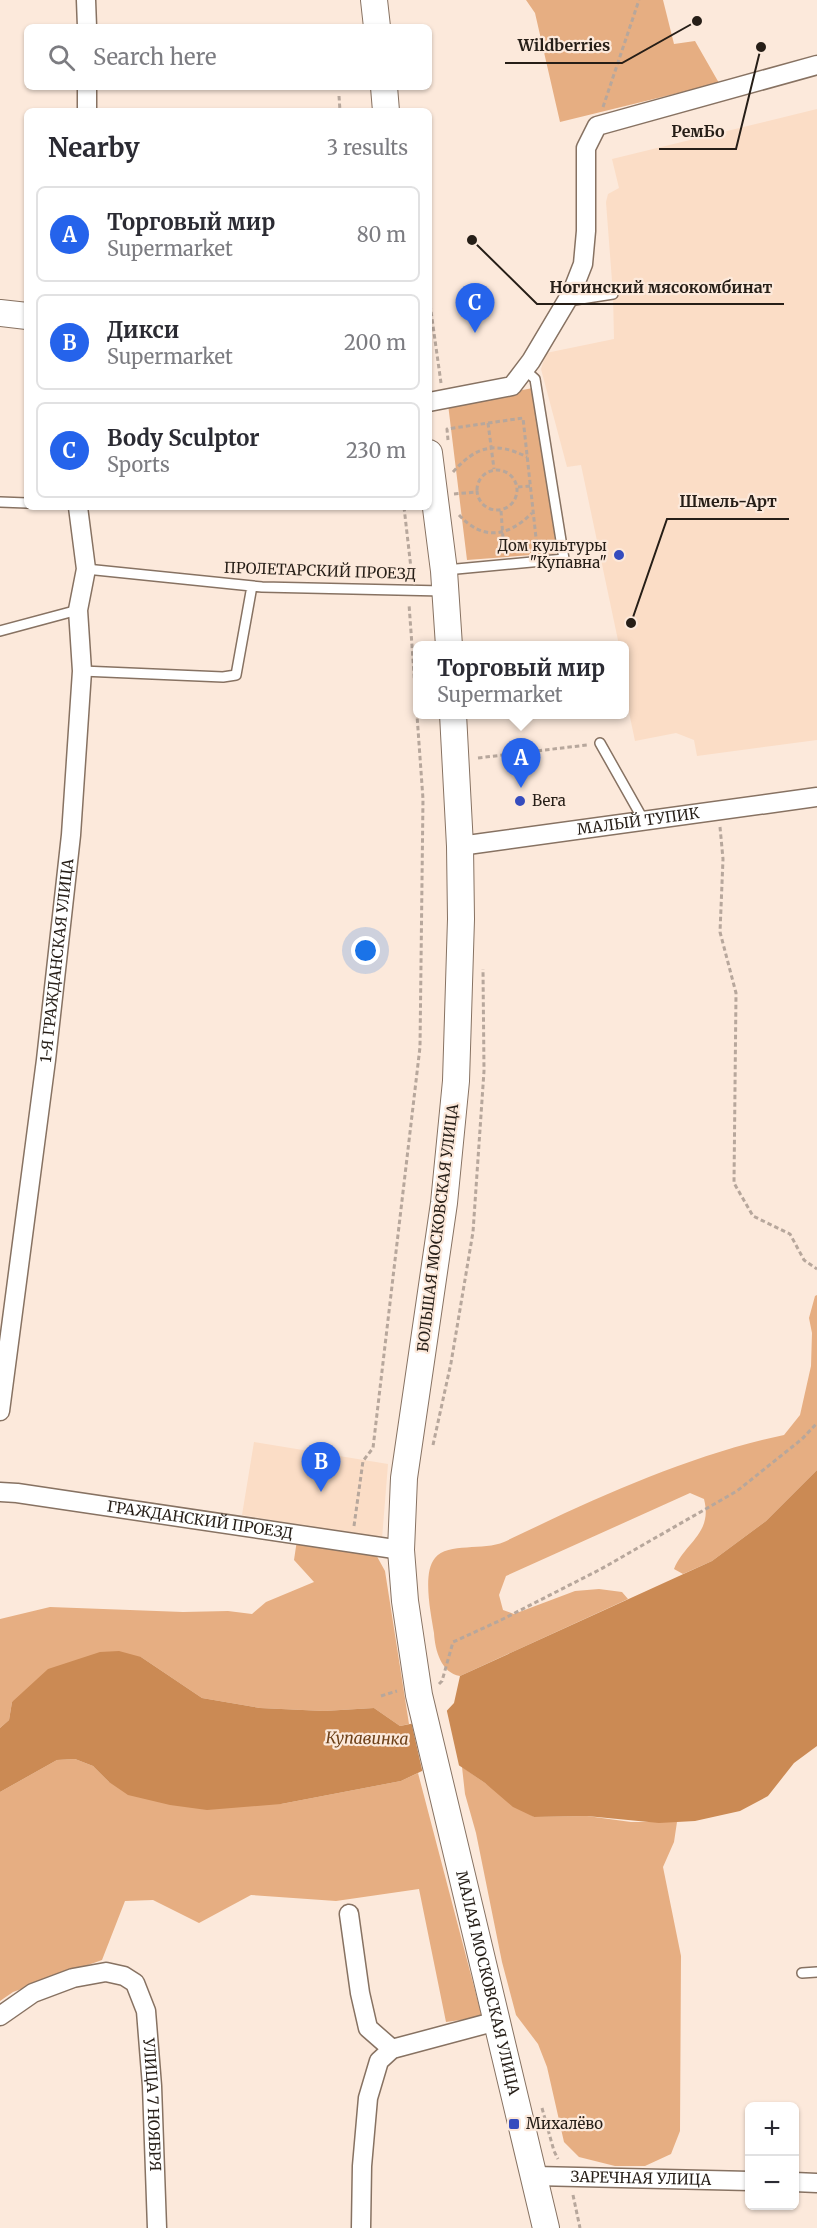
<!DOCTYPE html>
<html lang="en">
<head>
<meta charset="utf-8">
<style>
	body { margin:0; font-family:Merriweather,serif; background:#f2f2f3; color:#2b2b33 }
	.controls { position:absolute; right:18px; bottom:18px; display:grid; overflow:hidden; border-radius:9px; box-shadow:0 2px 4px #0004 }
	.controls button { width:54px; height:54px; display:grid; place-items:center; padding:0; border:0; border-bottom:2px solid #e1e1e2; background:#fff; color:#2b2b33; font:30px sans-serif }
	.you { position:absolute; left:366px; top:951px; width:21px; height:21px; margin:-15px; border:4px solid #fff; border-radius:50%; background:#1a73e8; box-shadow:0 0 0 9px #1a73e833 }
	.badge { display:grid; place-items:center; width:39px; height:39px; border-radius:50%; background:#2563eb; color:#fff; font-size:20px; font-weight:700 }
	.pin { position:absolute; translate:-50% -50px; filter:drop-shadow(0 2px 3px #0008) }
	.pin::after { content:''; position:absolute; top:32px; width:21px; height:18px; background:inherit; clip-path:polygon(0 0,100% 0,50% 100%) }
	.popup { position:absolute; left:413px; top:641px; width:216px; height:78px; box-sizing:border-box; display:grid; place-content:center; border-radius:9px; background:#fff; filter:drop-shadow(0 2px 4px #0005); font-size:20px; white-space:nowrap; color:#7c7c81 }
	.popup b { font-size:22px; color:#2b2b33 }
	.popup::after { content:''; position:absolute; left:50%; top:100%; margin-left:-12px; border:12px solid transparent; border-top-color:#fff }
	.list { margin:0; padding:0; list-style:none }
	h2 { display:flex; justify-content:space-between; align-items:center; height:78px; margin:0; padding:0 24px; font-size:26px }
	h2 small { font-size:20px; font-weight:400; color:#7c7c81 }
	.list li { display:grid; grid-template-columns:39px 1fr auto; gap:18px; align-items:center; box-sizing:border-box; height:96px; margin:0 12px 12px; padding:0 12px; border:2px solid #e1e1e2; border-radius:9px }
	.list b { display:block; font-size:22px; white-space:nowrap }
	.list p { margin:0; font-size:20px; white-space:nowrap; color:#7c7c81 }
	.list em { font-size:20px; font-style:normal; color:#7c7c81 }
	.icon { flex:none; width:33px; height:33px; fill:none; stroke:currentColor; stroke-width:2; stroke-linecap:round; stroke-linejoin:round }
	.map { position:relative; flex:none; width:817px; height:2228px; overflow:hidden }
	.search { position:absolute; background:#fff; box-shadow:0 2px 4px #0004; left:24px; top:24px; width:408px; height:66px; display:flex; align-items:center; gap:15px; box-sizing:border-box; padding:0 21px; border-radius:9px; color:#7c7c81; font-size:22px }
	.panel { position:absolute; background:#fff; box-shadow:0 2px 4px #0004; left:24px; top:108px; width:408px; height:402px; border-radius:9px }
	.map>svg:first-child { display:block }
	.built { fill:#fbddc6 }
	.green { fill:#e6ae82 }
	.water { fill:#cb8a54 }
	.pier { fill:#fce9db }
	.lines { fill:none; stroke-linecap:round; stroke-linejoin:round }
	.service-casing { stroke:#877262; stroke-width:12 }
	.minor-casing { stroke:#877262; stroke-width:21 }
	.secondary-casing { stroke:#877262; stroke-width:28 }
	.path { stroke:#b7a79c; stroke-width:3; stroke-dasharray:4.5 3; stroke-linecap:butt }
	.service { stroke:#fff; stroke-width:9 }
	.minor { stroke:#fff; stroke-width:18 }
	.secondary { stroke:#fff; stroke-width:26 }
	.poi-dot { fill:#354cbe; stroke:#fce9db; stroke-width:2 }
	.labels { text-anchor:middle; stroke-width:4.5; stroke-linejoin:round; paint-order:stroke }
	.poi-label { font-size:15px; fill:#261e17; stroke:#fce9db; text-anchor:start }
	.street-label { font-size:15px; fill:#261e17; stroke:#fce9db }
	.water-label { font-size:16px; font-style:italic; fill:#6e4119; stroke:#fce9db }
	.leader { fill:none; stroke:#261e17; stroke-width:2 }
	.callout-dot { fill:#261e17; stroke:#fce9db; stroke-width:2 }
	.callout-label { font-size:16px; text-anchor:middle; font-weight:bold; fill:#261e17; stroke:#fce9db; stroke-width:4.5; stroke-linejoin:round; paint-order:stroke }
</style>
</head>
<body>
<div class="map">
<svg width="817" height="2228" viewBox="0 0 817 2228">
	<rect width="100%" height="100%" fill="#fce9db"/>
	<!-- built -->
	<path class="built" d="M817 109V740L697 756 694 740 676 733 635 741 625 693V684H627L624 646 619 645 581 465 567 467 541 369 546 353 614 339 613 294 606 202 608 194 619 188 612 159Z
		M254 1442 388 1464 382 1539 242 1515Z"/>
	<!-- green -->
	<path class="green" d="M526 0H663L674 44 695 41 719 83 560 122 535 13Z
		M533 388 557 553 467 560 448 404Z
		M817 1295V1470L766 1521 712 1561 683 1574 674 1569C685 1542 713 1534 704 1499L690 1493 506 1576 499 1595 503 1610 514 1614 575 1591 599 1589 622 1592 628 1599 460 1676C441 1673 435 1650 434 1633 431 1614 422 1573 435 1558 448 1542 484 1551 504 1542 594 1499 686 1456 784 1435L800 1415 811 1366 812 1333 809 1318 815 1296Z
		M297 1540 374 1551 385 1571 409 1724 400 1726 374 1708 324 1711 260 1708 202 1698 141 1657 12 1702 9 1720 0 1728V1619L50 1607 183 1612 228 1611 252 1614 266 1602 314 1582 294 1560Z
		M75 1759 93 1766 109 1782 281 1804 401 1781 418 1773 482 2017 446 2022 419 1889 336 1901 251 1895 199 1923 153 1900 125 1901 102 1960 13 1992 0 2001V1792L57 1760Z
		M462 1767 534 1817 587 1816 631 1822H677L674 1842 663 1867 681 1956 680 2131 671 2154 645 2166H615L579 2157 564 2142 547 2067 538 2044 516 2015 502 1962 476 1833 465 1794Z"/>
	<!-- water -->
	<path class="water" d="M817 1470V1746L794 1763 768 1796 740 1811 695 1821 659 1823 587 1816 534 1817 513 1807 485 1783 454 1762 445 1760 401 1781 281 1804 207 1810 170 1805 128 1795 109 1782 93 1766 75 1759 57 1760 0 1792V1728L9 1720 12 1702 48 1669 100 1652 119 1651 141 1657 202 1698 260 1708 324 1711 374 1708 400 1726 440 1718 454 1703 460 1676 712 1561 766 1521Z"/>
	<!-- pier -->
	<path class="pier" d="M446 1707 460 1770 453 1764 446 1763 423 1774 411 1721 439 1716Z"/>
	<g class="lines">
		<!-- service casing -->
		<g class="service-casing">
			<path id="service" d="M568 301 613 294
				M0 502 27 503
				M86 569 262 587 443 591
				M446 570 564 559 535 379 525 370
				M0 631 78 610
				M82 671 223 677 236 675 252 586
				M600 743 644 821
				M802 1973 817 1972"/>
		</g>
		<!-- minor casing -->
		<g class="minor-casing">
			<g id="minor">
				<path d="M86 0 87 27"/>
				<path d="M87 87V111"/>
				<path d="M429 402 512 386 531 361 572 292 583 264 586 231V148L597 126 817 65"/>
				<path id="s1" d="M460 846 817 797"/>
				<path id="s2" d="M0 1411 46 1060 71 835 82 671 78 610 86 569 78 507"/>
				<path id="s3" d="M0 1492 17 1493 401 1550"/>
				<path d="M349 1914 360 1993 368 2028 392 2049"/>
				<path id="s4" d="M0 2016 33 1993 73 1978 106 1972 124 1976 135 1983 146 2011 152 2086 157 2228"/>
				<path id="s5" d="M535 2176 750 2181"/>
				<path d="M794 2182 817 2183"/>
				<path d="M361 2228 362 2166 368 2098 379 2061 392 2049 497 2021"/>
			</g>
		</g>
		<!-- secondary casing -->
		<g class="secondary-casing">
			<g id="secondary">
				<path d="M374 0 377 27"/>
				<path d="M384 87 386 111"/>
				<path d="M0 313 27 316"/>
				<path d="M429 453 444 571 449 646"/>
				<path id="s6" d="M453 714 460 846 461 919 456 1081 444 1203 404 1478 401 1550 405 1601 419 1695 546 2228"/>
			</g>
		</g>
		<!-- path -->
		<path class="path" d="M339 96 340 111
			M603 107 639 0
			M429 297 441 383
			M488 423 494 469
			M448 440 447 429 523 418 537 547
			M477 490a20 20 0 1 1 40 0a20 20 0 1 1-40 0Z
			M453 472C476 446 495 441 527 457
			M518 487 530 486
			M454 494 476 492
			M404 507 412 577
			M501 511 504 552
			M459 515C483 541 508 537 532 513
			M478 758 587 745
			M720 827 723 859 720 932 736 993 734 1183 753 1216 790 1234 804 1260 817 1269
			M433 1445 451 1363 473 1232 484 1071 483 969
			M354 1526 363 1461 373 1448 420 1047 423 799 409 604
			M439 1684 442 1681 453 1642 501 1620 601 1569 737 1491 802 1439 817 1423
			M381 1696 397 1691
			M542 2108 554 2151 558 2159
			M573 2195 580 2228"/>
		<!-- service -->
		<use href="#service" class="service"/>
		<!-- minor -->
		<use href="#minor" class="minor"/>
		<!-- secondary -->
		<use href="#secondary" class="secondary"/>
	</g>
	<!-- markers -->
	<g class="poi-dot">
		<circle cx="619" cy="555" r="6"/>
		<circle cx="520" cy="801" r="6"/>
		<rect x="508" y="2118" width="12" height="12" rx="3"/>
	</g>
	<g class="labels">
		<!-- poi labels -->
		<g class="poi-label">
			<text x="607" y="551" text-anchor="end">Дом культуры<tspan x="607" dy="17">"Купавна"</tspan></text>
			<text x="532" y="806">Вега</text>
			<text x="526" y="2129">Михалёво</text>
		</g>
		<!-- street labels -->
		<g class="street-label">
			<text transform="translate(320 571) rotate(2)" y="5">ПРОЛЕТАРСКИЙ ПРОЕЗД</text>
			<text dy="5" stroke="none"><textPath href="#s1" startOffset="180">МАЛЫЙ ТУПИК</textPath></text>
			<text dy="5" stroke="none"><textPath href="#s2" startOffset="454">1-Я ГРАЖДАНСКАЯ УЛИЦА</textPath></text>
			<text transform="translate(438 1228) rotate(-83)" y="5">БОЛЬШАЯ МОСКОВСКАЯ УЛИЦА</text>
			<text dy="5" stroke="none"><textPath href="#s3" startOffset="202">ГРАЖДАНСКИЙ ПРОЕЗД</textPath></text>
			<text dy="5" stroke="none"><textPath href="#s6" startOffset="1282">МАЛАЯ МОСКОВСКАЯ УЛИЦА</textPath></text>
			<text dy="5" stroke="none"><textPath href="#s4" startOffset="272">УЛИЦА 7 НОЯБРЯ</textPath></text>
			<text dy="5" stroke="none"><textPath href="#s5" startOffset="106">ЗАРЕЧНАЯ УЛИЦА</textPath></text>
		</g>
		<!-- water labels -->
		<g class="water-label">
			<text transform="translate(367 1738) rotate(1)" y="6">Купавинка</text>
		</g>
	</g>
	<!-- callouts -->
	<path class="leader" d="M697 21L622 63H505M761 47L736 149H659M472 240L537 304H784M631 623L667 519H789"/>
	<g class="callout-dot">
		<circle cx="697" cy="21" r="6"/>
		<circle cx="761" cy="47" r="6"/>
		<circle cx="472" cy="240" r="6"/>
		<circle cx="631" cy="623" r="6"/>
	</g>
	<g class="callout-label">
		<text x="564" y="51">Wildberries</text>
		<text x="698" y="137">РемБо</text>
		<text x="661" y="293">Ногинский мясокомбинат</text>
		<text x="728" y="507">Шмель-Арт</text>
	</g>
</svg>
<div class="controls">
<button>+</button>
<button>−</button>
</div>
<div class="you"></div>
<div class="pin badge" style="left:521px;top:788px">A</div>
<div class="popup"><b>Торговый мир</b>Supermarket</div>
<div class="pin badge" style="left:321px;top:1492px">B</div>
<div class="pin badge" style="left:475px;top:333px">C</div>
<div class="search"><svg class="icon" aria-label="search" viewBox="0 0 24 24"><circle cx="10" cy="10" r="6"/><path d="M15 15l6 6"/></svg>Search here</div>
<section class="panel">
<h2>Nearby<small>3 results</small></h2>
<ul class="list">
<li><span class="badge">A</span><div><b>Торговый мир</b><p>Supermarket</p></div><em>80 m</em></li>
<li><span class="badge">B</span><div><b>Дикси</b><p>Supermarket</p></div><em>200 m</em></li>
<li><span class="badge">C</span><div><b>Body Sculptor</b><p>Sports</p></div><em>230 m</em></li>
</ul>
</section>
</div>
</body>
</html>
